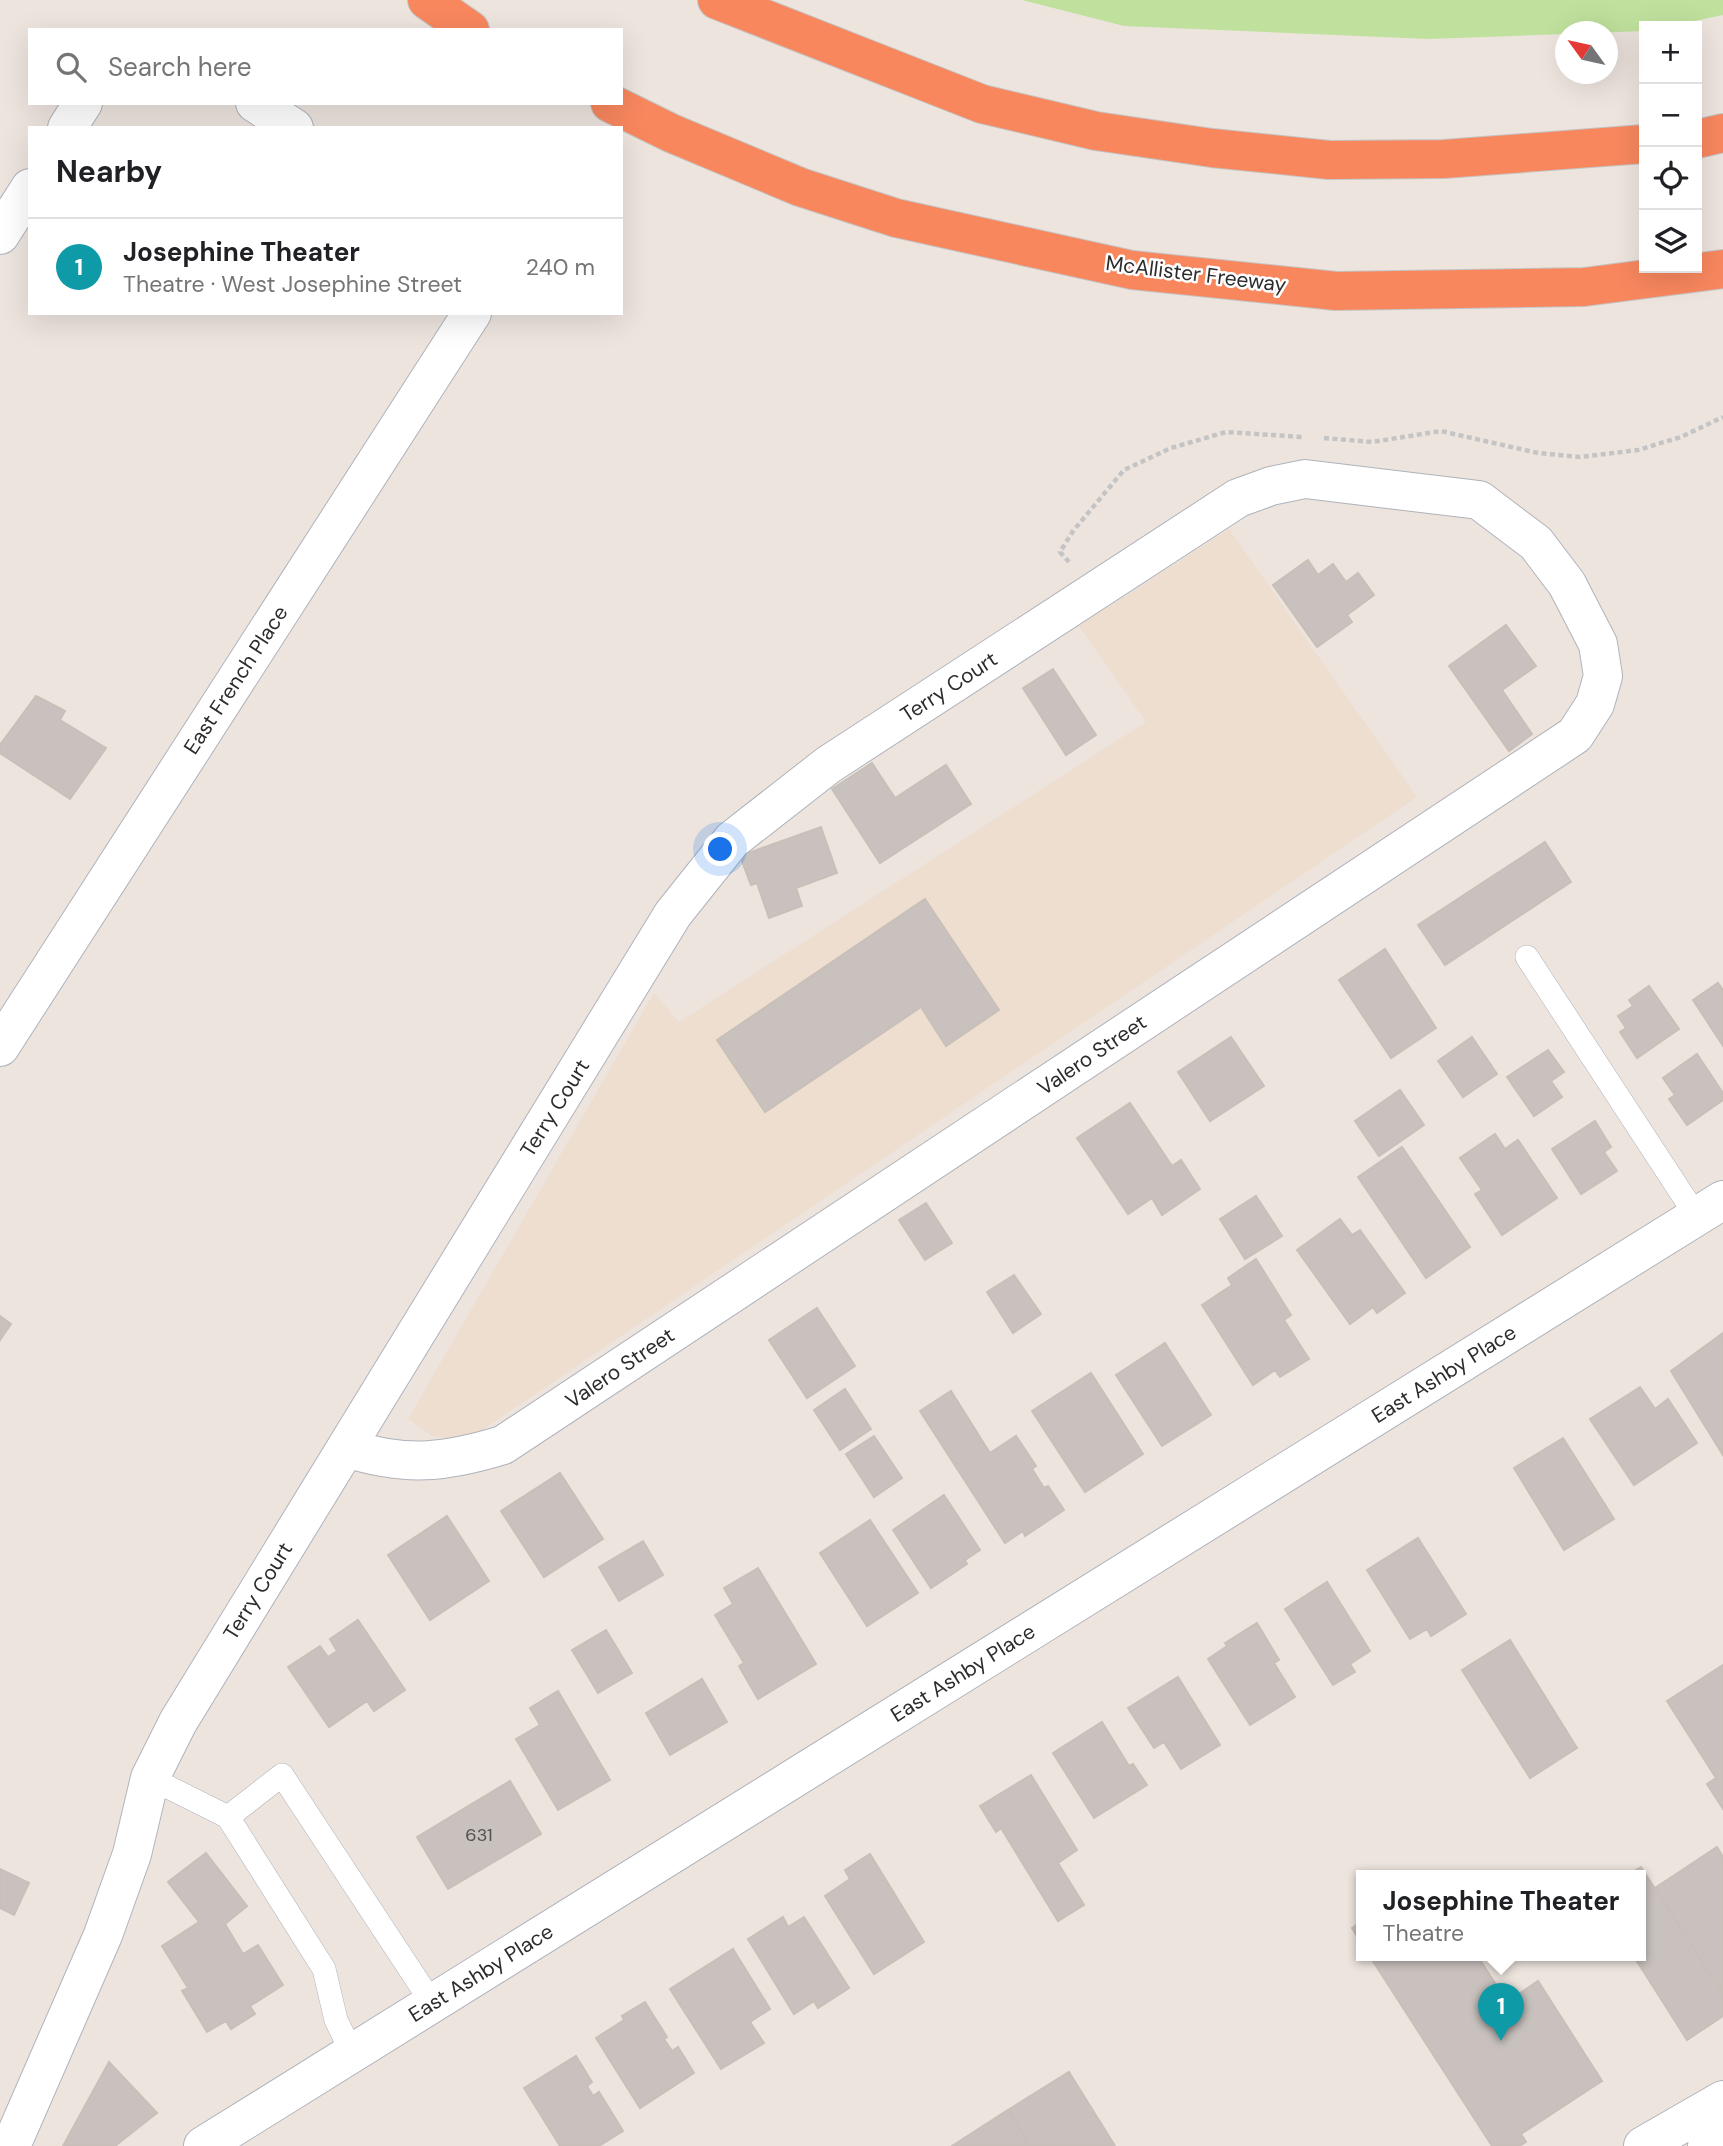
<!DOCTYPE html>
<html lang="en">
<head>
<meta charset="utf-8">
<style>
	body { margin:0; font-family:"DM Sans",sans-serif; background:#f2f2f2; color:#202124 }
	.controls { position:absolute; right:21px; top:21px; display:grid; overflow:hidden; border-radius:0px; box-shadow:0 7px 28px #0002 }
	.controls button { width:63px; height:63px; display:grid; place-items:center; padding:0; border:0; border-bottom:2px solid #e0e0e0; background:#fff; color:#202124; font:35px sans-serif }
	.compass { position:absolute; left:1555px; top:21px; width:63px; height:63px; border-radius:50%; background:#fff; box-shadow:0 7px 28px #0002; rotate:303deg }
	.you { position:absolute; left:721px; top:850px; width:24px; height:24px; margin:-18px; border:5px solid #fff; border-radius:50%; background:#1a73e8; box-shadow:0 0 0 10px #1a73e833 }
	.badge { display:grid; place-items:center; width:46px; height:46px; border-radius:50%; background:#4582f3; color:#fff; font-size:23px; font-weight:700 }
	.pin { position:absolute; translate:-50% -58px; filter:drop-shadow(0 2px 4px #0008) }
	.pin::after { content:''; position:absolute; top:37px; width:24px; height:21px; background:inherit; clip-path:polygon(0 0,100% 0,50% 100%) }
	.popup { position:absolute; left:1356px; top:1870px; width:290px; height:91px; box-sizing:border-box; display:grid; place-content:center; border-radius:0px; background:#fff; filter:drop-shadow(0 2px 5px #0005); font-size:23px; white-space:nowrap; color:#757577 }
	.popup b { font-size:26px; color:#202124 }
	.popup::after { content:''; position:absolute; left:50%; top:100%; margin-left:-14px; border:14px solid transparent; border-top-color:#fff }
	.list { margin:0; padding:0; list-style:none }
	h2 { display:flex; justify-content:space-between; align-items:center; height:91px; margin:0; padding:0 28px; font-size:30px }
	h2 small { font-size:23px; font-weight:400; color:#757577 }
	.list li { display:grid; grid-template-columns:46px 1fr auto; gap:21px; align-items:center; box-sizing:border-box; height:98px; padding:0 28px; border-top:2px solid #e0e0e0 }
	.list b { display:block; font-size:26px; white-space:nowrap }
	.list p { margin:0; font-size:23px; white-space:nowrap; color:#757577 }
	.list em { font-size:23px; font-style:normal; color:#757577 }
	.icon { flex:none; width:38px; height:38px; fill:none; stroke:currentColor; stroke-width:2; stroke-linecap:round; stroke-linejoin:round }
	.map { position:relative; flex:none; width:1723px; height:2146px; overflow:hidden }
	.search { position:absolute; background:#fff; box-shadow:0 7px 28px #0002; left:28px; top:28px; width:595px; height:77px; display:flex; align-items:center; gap:18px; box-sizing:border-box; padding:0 24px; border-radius:0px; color:#757577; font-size:26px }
	.panel { position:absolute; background:#fff; box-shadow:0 7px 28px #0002; left:28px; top:126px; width:595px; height:189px; border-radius:0px }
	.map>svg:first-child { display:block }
	.education { fill:#eddecf }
	.green { fill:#c0e19d }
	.building { fill:#c8c1be; stroke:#c8c0b8; stroke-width:2 }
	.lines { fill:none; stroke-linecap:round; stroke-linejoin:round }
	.lane-casing { stroke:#afb3bb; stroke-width:24 }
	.street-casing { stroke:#afb3bb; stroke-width:40 }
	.secondary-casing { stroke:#afb3bb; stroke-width:40 }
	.highway-casing { stroke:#c4c4c4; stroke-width:40 }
	.path { stroke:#c4c4c4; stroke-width:4.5; stroke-dasharray:5 3.5; stroke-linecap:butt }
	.lane { stroke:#fff; stroke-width:23 }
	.street { stroke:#fff; stroke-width:38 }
	.secondary { stroke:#fff; stroke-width:38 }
	.highway { stroke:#f8875e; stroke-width:38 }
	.labels { text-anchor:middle; stroke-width:5; stroke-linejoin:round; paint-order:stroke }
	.number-label { font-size:18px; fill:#535150 }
	.street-label { font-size:21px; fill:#2c2c2c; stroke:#fff }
</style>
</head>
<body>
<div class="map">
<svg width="1723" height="2146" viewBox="0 0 1723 2146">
	<rect width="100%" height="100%" fill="#ede4de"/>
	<!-- education -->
	<path class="education" d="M1229 529 1417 797 466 1441 432 1436 408 1419 654 993 679 1022 1146 722 1079 626Z"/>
	<!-- green -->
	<path class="green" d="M1022 0H1723V15L1671 26H1644V31L1429 39 1124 26Z"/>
	<!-- building -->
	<path class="building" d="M1308 560 1318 575 1333 564 1346 582 1358 573 1374 595 1347 615 1352 622 1317 647 1273 585Z
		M1506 625 1536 666 1502 690 1532 734 1509 751 1449 666Z
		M1053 669 1096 735 1066 755 1023 688Z
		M36 696 65 711 60 720 106 748 70 799 0 753V745Z
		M872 763 895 798 946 765 971 804 880 863 832 789Z
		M821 827 837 873 796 888 802 906 769 918 757 883 751 885 740 856Z
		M1545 842 1571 882 1445 965 1418 925Z
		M925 899 999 1010 946 1046 921 1007 765 1112 717 1040Z
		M1385 949 1436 1028 1391 1058 1339 980Z
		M1718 983 1723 990V1046L1693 1000Z
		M1649 986 1679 1029 1637 1058 1620 1032 1626 1028 1618 1016 1633 1006 1629 1000Z
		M1231 1037 1264 1086 1210 1121 1178 1072Z
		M1472 1037 1497 1074 1463 1097 1438 1061Z
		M1548 1050 1564 1072 1551 1081 1562 1097 1534 1116 1507 1077Z
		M1697 1054 1723 1093V1100L1687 1125 1669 1099 1675 1095 1663 1078Z
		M1400 1090 1424 1125 1379 1156 1355 1121Z
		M1130 1103 1172 1166 1181 1160 1200 1189 1162 1215 1152 1198 1128 1214 1077 1138Z
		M1595 1121 1611 1147 1604 1152 1617 1171 1581 1194 1552 1149Z
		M1495 1134 1505 1149 1518 1140 1557 1198 1502 1235 1475 1194 1482 1190 1460 1158Z
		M1402 1147 1470 1247 1426 1278 1358 1177Z
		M1256 1196 1282 1236 1245 1259 1220 1219Z
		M926 1203 952 1243 925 1260 899 1220Z
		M1340 1219 1352 1235 1360 1230 1405 1293 1377 1313 1373 1307 1350 1324 1297 1250Z
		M1256 1259 1291 1315 1284 1320 1309 1359 1280 1377 1275 1370 1253 1385 1202 1305 1232 1285 1228 1278Z
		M1014 1275 1041 1314 1013 1333 987 1292Z
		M817 1308 855 1366 807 1398 769 1340Z
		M0 1316 11 1324 0 1340Z
		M1723 1333V1455L1671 1371Z
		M1165 1343 1211 1415 1162 1446 1116 1375Z
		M1091 1373 1143 1454 1085 1492 1032 1411Z
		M1640 1387 1655 1409 1668 1399 1697 1443 1634 1485 1590 1419Z
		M845 1389 871 1429 840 1450 814 1410Z
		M951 1391 990 1453 1016 1436 1036 1466 1032 1469 1044 1488 1048 1486 1064 1510 1025 1536 1023 1531 1005 1543 920 1411Z
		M874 1436 902 1478 874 1497 846 1454Z
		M1563 1438 1614 1519 1564 1550 1514 1468Z
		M560 1473 603 1539 544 1577 501 1511Z
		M944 1495 980 1550 965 1560 967 1564 931 1588 893 1530Z
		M447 1516 489 1581 430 1620 388 1555Z
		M870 1520 918 1593 867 1626 820 1553Z
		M1418 1538 1466 1614 1431 1636 1427 1629 1410 1639 1367 1570Z
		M643 1541 663 1575 619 1601 599 1567Z
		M758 1568 816 1664 758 1699 739 1666 744 1663 715 1615 733 1604 724 1588Z
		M1327 1582 1370 1651 1350 1664 1355 1672 1333 1685 1285 1609Z
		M358 1620 405 1690 374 1711 367 1701 329 1727 288 1667 320 1646 328 1657 337 1651 330 1639Z
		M1257 1623 1279 1660 1274 1663 1295 1697 1250 1725 1208 1659 1227 1646 1225 1643Z
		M606 1630 632 1673 598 1693 572 1650Z
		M1510 1640 1577 1748 1530 1778 1462 1670Z
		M1723 1665V1809L1707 1784 1716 1778 1667 1701Z
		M1178 1677 1220 1745 1181 1769 1164 1742 1154 1748 1128 1708Z
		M702 1679 727 1722 670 1755 646 1713Z
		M558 1691 610 1780 558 1810 516 1739 540 1725 530 1708Z
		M1102 1722 1129 1766 1133 1764 1147 1785 1094 1818 1053 1753Z
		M1031 1775 1077 1850 1058 1863 1084 1905 1058 1921 1001 1828 996 1832 980 1806Z
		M510 1781 541 1834 448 1889 417 1837Z
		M1717 1847 1723 1857V1994L1655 1888Z
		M206 1853 247 1906 225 1924 243 1954 258 1945 283 1985 250 2006 255 2014 231 2029 226 2021 207 2032 182 1991 188 1988 162 1946 199 1922 168 1882Z
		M870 1854 924 1942 874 1974 825 1896 850 1879 845 1870Z
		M1641 1867 1723 1994V2016L1687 2040 1633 1955H1641V1875H1628Z
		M0 1869 29 1883 14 1915 0 1908Z
		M783 1917 788 1927 804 1917 849 1988 818 2008 814 2001 794 2014 748 1939Z
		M1361 1922V1943L1352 1928Z
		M733 1949 770 2009 750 2022 764 2043 721 2069 670 1989Z
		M1369 1955H1477L1507 2002 1538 1981 1602 2081 1521 2134 1526 2142 1519 2146H1492Z
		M645 2002 667 2037 664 2039 672 2051 678 2047 694 2073 640 2108 596 2038 624 2020 622 2016Z
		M576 2056 592 2082 587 2086 593 2096 599 2092 623 2131 599 2146H560L524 2088Z
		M109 2062 157 2113 115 2146H63Z
		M1069 2072 1115 2146H1030L1008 2110Z
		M1008 2110 1030 2146H952Z"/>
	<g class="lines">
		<!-- lane casing -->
		<g class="lane-casing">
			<path id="lane" d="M1527 957 1697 1217
				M150 1778 228 1817 324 1969 336 2020 352 2053
				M228 1817 282 1775 432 2003"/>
		</g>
		<!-- street casing -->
		<g class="street-casing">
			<path id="street" d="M255 103 294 128
				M67 128 83 103
				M0 235 30 188
				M0 1047 472 313
				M11 2146 103 1935 132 1854 150 1778 178 1722 673 914 732 840 828 765 1238 498 1271 486 1305 479 1479 500 1536 543 1567 584 1598 644 1603 676 1595 704 1575 735 503 1445C444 1463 406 1467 346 1448
				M203 2146 1723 1200"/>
		</g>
		<!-- secondary casing -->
		<g class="secondary-casing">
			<path id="secondary" d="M1643 2146 1723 2100
				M1707 2146 1723 2131"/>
		</g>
		<!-- highway casing -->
		<g class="highway-casing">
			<path id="highway" d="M427 0 470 30
				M717 0 982 104 1096 131 1212 148 1329 160 1444 159 1644 144
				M610 103 671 133 800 187 896 218 1132 270 1336 291 1584 287 1723 269
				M1697 139 1723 133"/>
		</g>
		<!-- path -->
		<path class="path" d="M1324 438 1372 442 1441 431 1538 453 1580 457 1638 450 1681 437 1723 417
			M1069 562 1060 552 1073 531 1124 470 1171 448 1226 432 1302 437"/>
		<!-- lane -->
		<use href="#lane" class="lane"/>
		<!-- street -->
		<use href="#street" class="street"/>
		<!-- secondary -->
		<use href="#secondary" class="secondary"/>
		<!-- highway -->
		<use href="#highway" class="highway"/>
	</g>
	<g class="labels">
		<!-- number labels -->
		<g class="number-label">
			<text x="479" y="1841">631</text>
		</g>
		<!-- street labels -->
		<g class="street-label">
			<text transform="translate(1196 274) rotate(7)" y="7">McAllister Freeway</text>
			<text transform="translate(236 680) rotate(-57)" y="7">East French Place</text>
			<text transform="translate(949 687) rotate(-33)" y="7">Terry Court</text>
			<text transform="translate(1092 1055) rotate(-34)" y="7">Valero Street</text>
			<text transform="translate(555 1108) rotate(-58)" y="7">Terry Court</text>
			<text transform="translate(620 1368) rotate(-34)" y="7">Valero Street</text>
			<text transform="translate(1444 1374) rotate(-32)" y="7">East Ashby Place</text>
			<text transform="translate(258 1591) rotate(-58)" y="7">Terry Court</text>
			<text transform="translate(963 1673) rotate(-32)" y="7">East Ashby Place</text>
			<text transform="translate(481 1973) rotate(-32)" y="7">East Ashby Place</text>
		</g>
	</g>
</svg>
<div class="controls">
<button>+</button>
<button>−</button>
<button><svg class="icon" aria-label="locate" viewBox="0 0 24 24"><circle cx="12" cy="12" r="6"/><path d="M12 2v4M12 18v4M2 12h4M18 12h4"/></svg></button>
<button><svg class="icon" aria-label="layers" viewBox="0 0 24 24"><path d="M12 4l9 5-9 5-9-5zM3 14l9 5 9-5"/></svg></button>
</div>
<svg class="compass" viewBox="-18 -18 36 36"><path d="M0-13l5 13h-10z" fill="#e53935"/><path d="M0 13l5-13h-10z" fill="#757577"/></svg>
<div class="you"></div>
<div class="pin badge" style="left:1501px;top:2041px;background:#0f9aa8">1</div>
<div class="popup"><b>Josephine Theater</b>Theatre</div>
<div class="search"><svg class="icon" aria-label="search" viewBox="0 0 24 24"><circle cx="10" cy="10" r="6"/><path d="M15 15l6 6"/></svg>Search here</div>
<section class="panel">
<h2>Nearby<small></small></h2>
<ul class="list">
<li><span class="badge" style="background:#0f9aa8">1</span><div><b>Josephine Theater</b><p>Theatre · West Josephine Street</p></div><em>240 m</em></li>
</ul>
</section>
</div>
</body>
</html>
